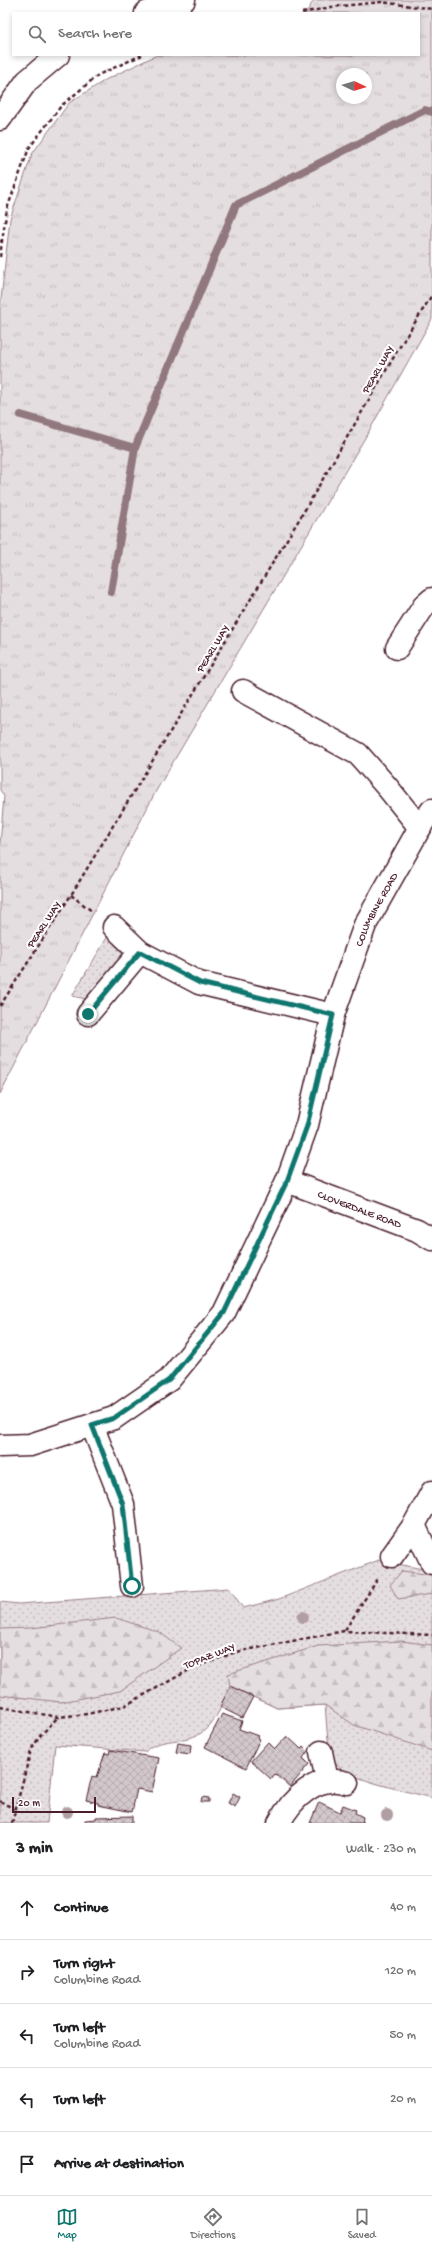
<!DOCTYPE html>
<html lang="en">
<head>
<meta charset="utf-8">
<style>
	body { margin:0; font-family:"Gochi Hand",sans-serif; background:#f6f6f6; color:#202124 }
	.compass { position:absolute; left:336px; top:68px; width:36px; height:36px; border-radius:50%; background:#fff; box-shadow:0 2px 6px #0003; rotate:94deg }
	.scale { position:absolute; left:12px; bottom:10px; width:84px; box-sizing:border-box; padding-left:4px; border:2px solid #4a1f2b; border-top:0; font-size:11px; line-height:14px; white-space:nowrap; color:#4a1f2b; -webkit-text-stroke:3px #fff; paint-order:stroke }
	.stop { position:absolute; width:12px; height:12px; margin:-9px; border:3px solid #0f766e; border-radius:50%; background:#fff }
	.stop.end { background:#0f766e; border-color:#fff; box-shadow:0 1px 4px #0008 }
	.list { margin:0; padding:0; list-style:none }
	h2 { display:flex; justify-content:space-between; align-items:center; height:52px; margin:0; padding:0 16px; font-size:17px }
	h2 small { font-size:13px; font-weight:400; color:#757577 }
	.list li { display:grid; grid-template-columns:26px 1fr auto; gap:12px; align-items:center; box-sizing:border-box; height:64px; padding:0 16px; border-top:1px solid #e0e0e0 }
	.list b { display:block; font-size:15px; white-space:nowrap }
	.list p { margin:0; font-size:13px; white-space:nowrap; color:#757577 }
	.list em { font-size:13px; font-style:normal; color:#757577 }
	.icon { flex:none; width:22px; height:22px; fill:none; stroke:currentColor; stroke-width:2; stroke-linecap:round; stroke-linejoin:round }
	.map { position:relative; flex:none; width:432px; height:1823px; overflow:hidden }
	.search { position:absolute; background:#fff; box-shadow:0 2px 6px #0003; left:12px; right:12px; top:12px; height:44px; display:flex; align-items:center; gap:10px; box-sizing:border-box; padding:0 14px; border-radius:0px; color:#757577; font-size:15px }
	.sheet { height:372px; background:#fff }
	nav { display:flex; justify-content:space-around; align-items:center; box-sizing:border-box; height:56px; border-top:1px solid #e0e0e0; background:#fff; font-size:11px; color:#757577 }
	nav a { display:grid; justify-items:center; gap:2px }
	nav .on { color:#0f766e }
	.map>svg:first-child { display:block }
	.grass { fill:url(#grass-dots); stroke:#987e86 }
	.forest { fill:url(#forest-firs); stroke:#987e86 }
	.park { fill:url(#park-tufts); stroke:#987e86; fill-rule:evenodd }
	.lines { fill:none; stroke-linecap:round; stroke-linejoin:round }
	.stream { stroke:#91787e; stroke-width:8 }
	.building { fill:url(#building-cross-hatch); stroke:#4a1f2b }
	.minor-casing { stroke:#4a1f2b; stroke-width:25 }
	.path { stroke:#4a1f2b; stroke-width:2.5; stroke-dasharray:4 3; stroke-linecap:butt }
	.minor { stroke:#fff; stroke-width:22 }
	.tree { fill:#b19ea3 }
	.route { stroke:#0f766e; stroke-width:5 }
	.labels { text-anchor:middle; stroke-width:4; stroke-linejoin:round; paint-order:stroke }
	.street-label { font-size:11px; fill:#4a1f2b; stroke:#fff }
</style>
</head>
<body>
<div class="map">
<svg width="432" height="1823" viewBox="0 0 432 1823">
	<defs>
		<pattern id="grass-dots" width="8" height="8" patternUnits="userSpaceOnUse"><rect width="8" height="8" fill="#e5dee0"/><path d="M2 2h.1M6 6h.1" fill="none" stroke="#c6bec0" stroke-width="1.8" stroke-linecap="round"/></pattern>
		<pattern id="forest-firs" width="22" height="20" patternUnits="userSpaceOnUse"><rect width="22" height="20" fill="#e5dee0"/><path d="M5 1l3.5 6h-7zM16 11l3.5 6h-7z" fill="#c6bec0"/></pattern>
		<pattern id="park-tufts" width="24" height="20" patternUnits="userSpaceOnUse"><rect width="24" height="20" fill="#e5dee0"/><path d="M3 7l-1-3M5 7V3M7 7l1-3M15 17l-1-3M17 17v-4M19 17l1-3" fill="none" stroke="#c6bec0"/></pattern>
		<pattern id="building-cross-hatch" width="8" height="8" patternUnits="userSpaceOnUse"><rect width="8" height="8" fill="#d2c7cb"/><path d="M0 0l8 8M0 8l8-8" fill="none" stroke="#b6aaae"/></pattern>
	</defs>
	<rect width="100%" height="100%" fill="#fff"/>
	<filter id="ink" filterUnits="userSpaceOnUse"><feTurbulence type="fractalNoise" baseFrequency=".025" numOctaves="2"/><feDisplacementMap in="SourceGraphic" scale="8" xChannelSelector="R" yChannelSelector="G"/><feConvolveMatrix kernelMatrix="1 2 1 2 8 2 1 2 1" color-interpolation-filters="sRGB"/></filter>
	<g filter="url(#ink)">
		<!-- grass -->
		<path class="grass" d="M108 936 124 955 91 1000 72 996Z
			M379 1560 432 1571V1798C412 1792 348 1780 337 1765 326 1750 327 1723 325 1705L277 1708 230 1686C223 1702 218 1719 204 1731 188 1744 156 1737 145 1752L55 1745 47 1823H0V1602L19 1604 229 1588 243 1608 279 1599Z"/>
		<!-- forest -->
		<path class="forest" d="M402 1571 432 1575V1594L398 1599 390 1585Z
			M116 1618 159 1632 181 1648 120 1691 61 1702 0 1695V1629L31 1628Z
			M401 1641 432 1645V1751L354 1725 325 1705 277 1708 230 1686 228 1674 318 1646Z"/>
		<!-- park -->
		<path class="park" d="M314 0H432V319L369 431 156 791 0 1094V844L4 796 0 790V308L10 219 32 154 69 103 107 79 157 55H419V13H306ZM342 74H366V98H342Z"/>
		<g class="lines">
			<!-- stream -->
			<path class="stream" d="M21 415 135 448
				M111 592 135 448 236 205 425 110 432 112"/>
		</g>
		<!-- building -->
		<path class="building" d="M230 1686 253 1697 242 1718 220 1707Z
			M222 1714 242 1721 239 1729 258 1736 257 1738 260 1739 246 1768 205 1747Z
			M287 1736 301 1749 303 1746 308 1751 303 1758 309 1764 290 1787 275 1774 271 1779 251 1761 268 1742 275 1749Z
			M178 1743 191 1745 190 1754 176 1752Z
			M110 1750 159 1758 152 1792 137 1789 132 1812 98 1805V1803L86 1800 92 1776 97 1777 105 1753 109 1754Z
			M233 1793 240 1797 235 1807 228 1803Z
			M202 1797 209 1798V1802H201Z
			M319 1802 340 1812 343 1805 356 1810 355 1813 363 1817 362 1823H310Z
			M132 1816V1823H85V1820L96 1819V1817Z"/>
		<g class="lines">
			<!-- minor casing -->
			<g class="minor-casing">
				<g id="minor">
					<path d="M146 13 184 0"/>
					<path d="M0 119 27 81 58 55"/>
					<path d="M397 648 424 606 432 599"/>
					<path d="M243 691 358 754 388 788 420 828"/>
					<path d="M114 927 140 952 199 983 333 1015"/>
					<path d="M88 1014 140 952"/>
					<path id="s1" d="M287 1181 417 1230 432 1239"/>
					<path d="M92 1425 123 1504 132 1586"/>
					<path id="s2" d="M0 1446 30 1445 114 1418 169 1380 224 1313 287 1181 307 1125 333 1015 365 925 423 822 432 810"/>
					<path d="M414 1525 432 1563"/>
					<path d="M392 1556 414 1525 432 1492"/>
					<path d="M321 1752 327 1780"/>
					<path d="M279 1823C292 1798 318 1773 347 1783"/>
				</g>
			</g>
			<!-- path -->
			<path class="path" d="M302 13 331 7 382 2 432 9
				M0 241H2L7 209 29 148 61 106 98 75 142 55
				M0 257 2 241
				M71 895 93 912
				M0 1006 71 895 306 508 399 348 432 295
				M345 1630 379 1577
				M0 1707 58 1717 87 1714 124 1706 193 1668 236 1652 344 1631 432 1635
				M0 1801 14 1809
				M12 1823 31 1750 40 1736 58 1717"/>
			<!-- minor -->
			<use href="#minor" class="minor"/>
		</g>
		<!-- trees -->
		<g class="tree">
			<circle cx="303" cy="1617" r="6"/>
			<circle cx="67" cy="1812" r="6"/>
			<circle cx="387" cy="1815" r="6"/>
		</g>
	</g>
	<g class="lines" filter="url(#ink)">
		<!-- route -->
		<path class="route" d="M88 1014 140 952 200 983 333 1015 307 1126 287 1181 224 1313 169 1380 114 1418 92 1425 123 1504 132 1586"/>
	</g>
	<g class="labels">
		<!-- street labels -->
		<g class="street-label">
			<text transform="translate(377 369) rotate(-60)" y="4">PEARL WAY</text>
			<text transform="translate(212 648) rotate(-59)" y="4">PEARL WAY</text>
			<text dy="4" stroke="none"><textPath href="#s2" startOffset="705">COLUMBINE ROAD</textPath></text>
			<text transform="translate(43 924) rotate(-57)" y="4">PEARL WAY</text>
			<text dy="4" stroke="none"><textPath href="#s1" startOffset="78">CLOVERDALE ROAD</textPath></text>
			<text transform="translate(209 1655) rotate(-22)" y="4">TOPAZ WAY</text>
		</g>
	</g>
</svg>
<svg class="compass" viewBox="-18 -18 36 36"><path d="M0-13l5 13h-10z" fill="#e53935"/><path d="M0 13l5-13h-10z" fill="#757577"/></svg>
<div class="scale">20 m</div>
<div class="stop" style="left:132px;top:1586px"></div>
<div class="stop end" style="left:88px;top:1014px"></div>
<div class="search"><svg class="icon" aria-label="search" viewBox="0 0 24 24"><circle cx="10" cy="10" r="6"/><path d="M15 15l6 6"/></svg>Search here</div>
</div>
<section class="sheet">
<h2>3 min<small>Walk · 230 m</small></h2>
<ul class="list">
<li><svg class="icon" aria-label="ahead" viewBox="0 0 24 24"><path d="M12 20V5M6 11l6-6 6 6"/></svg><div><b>Continue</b></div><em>40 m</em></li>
<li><svg class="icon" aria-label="right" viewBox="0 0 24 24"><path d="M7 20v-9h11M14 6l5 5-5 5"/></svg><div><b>Turn right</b><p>Columbine Road</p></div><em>120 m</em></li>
<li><svg class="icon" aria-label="left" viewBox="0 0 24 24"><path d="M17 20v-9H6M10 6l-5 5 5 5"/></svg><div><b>Turn left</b><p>Columbine Road</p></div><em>50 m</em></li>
<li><svg class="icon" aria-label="left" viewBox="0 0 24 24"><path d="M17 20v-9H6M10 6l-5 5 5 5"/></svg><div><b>Turn left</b></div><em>20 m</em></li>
<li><svg class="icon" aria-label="arrive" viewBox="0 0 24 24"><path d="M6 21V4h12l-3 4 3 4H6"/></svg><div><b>Arrive at destination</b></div></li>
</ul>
</section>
<nav>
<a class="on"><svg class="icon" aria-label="map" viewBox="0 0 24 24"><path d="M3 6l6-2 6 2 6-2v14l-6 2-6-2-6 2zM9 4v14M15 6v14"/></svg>Map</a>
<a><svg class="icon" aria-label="directions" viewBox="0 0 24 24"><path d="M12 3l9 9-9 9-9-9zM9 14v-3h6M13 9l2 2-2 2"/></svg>Directions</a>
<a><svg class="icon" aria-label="saved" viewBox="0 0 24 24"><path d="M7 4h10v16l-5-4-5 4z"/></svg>Saved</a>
</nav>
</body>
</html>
